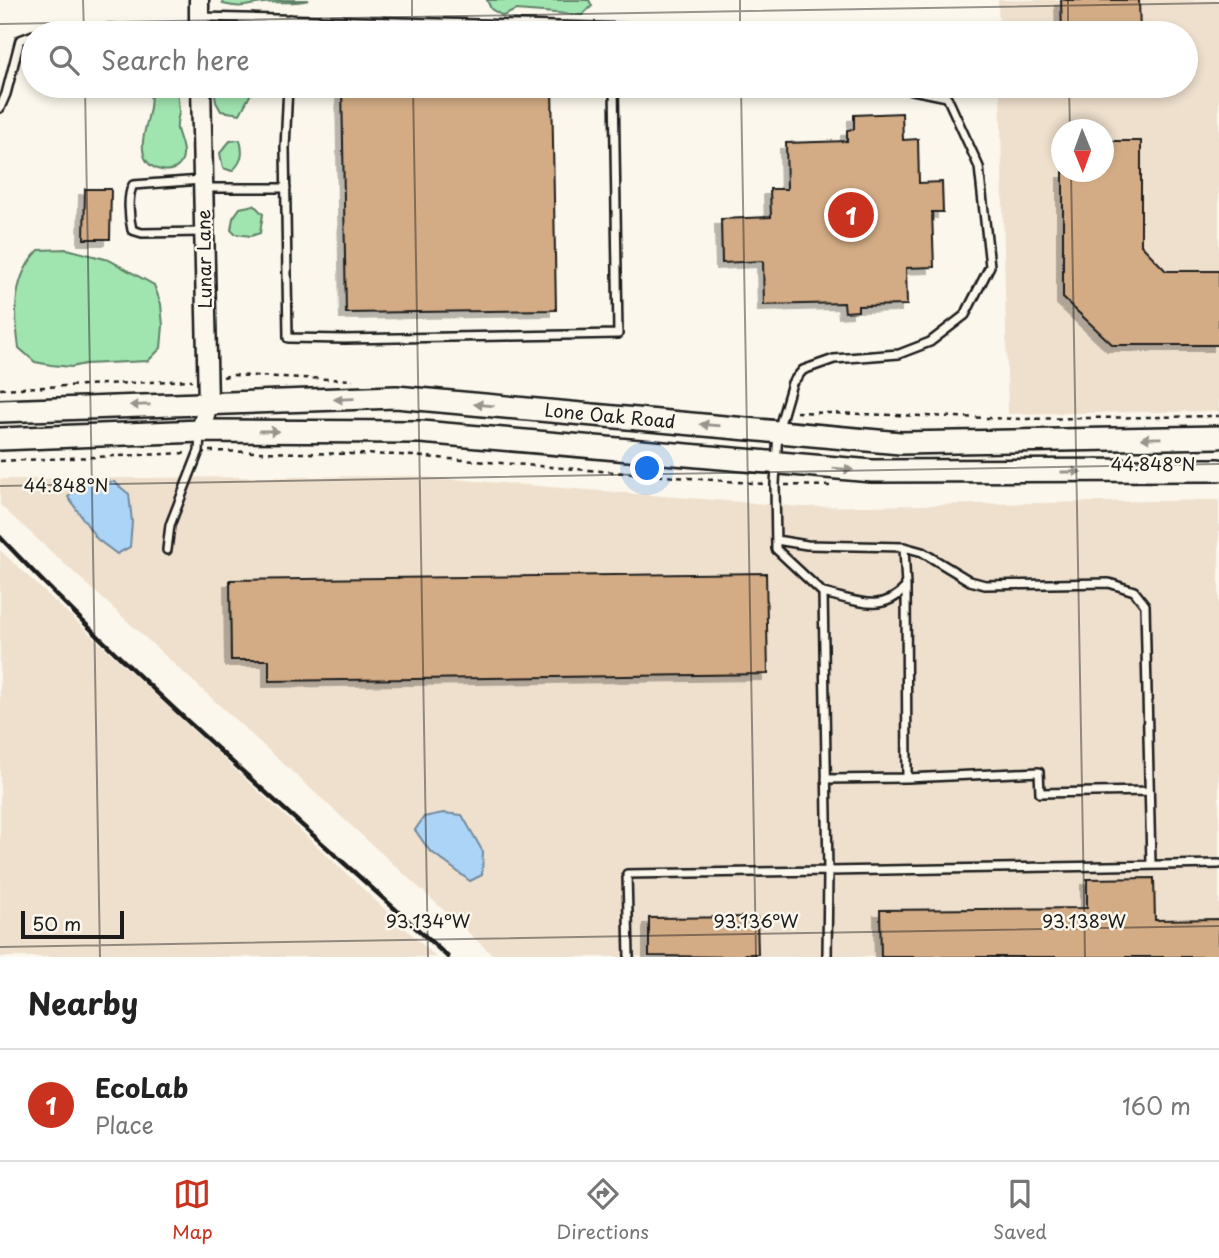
<!DOCTYPE html>
<html lang="en">
<head>
<meta charset="utf-8">
<style>
	body { margin:0; font-family:"Playpen Sans",sans-serif; background:#f2f2f2; color:#222 }
	.compass { position:absolute; left:1051px; top:119px; width:63px; height:63px; border-radius:50%; background:#fff; box-shadow:0 4px 10px #0003; rotate:179deg }
	.scale { position:absolute; left:21px; bottom:18px; width:103px; box-sizing:border-box; padding-left:7px; border:4px solid #1c1c1c; border-top:0; font-size:19px; line-height:24px; white-space:nowrap; color:#1c1c1c; -webkit-text-stroke:5px #fbf7ec; paint-order:stroke }
	.you { position:absolute; left:648px; top:469px; width:24px; height:24px; margin:-18px; border:5px solid #fff; border-radius:50%; background:#1a73e8; box-shadow:0 0 0 10px #1a73e833 }
	.badge { display:grid; place-items:center; width:46px; height:46px; border-radius:50%; background:#c8321e; color:#fff; font-size:23px; font-weight:700 }
	.pin { position:absolute; translate:-50% -50%; border:4px solid #fff; box-shadow:0 2px 7px #0006 }
	.list { margin:0; padding:0; list-style:none }
	h2 { display:flex; justify-content:space-between; align-items:center; height:91px; margin:0; padding:0 28px; font-size:30px }
	h2 small { font-size:23px; font-weight:400; color:#767676 }
	.list li { display:grid; grid-template-columns:46px 1fr auto; gap:21px; align-items:center; box-sizing:border-box; height:112px; padding:0 28px; border-top:2px solid #e0e0e0 }
	.list b { display:block; font-size:26px; white-space:nowrap }
	.list p { margin:0; font-size:23px; white-space:nowrap; color:#767676 }
	.list em { font-size:23px; font-style:normal; color:#767676 }
	.icon { flex:none; width:38px; height:38px; fill:none; stroke:currentColor; stroke-width:2; stroke-linecap:round; stroke-linejoin:round }
	.map { position:relative; flex:none; width:1219px; height:957px; overflow:hidden }
	.search { position:absolute; background:#fff; box-shadow:0 4px 10px #0003; left:21px; right:21px; top:21px; height:77px; display:flex; align-items:center; gap:18px; box-sizing:border-box; padding:0 24px; border-radius:38px; color:#767676; font-size:26px }
	.sheet { height:203px; background:#fff }
	nav { display:flex; justify-content:space-around; align-items:center; box-sizing:border-box; height:98px; border-top:2px solid #e0e0e0; background:#fff; font-size:19px; color:#767676 }
	nav a { display:grid; justify-items:center; gap:4px }
	nav .on { color:#c8321e }
	.map>svg:first-child { display:block }
	.built { fill:#efe0cd; fill-rule:evenodd }
	.green { fill:#a0e4b0; stroke:#5e8066; stroke-width:2 }
	.water { fill:#acd4f6; stroke:#728a9f; stroke-width:2 }
	.building { fill:#d3ac85; stroke:#1c1c1c; stroke-width:2; filter:url(#shadow) }
	.lines { fill:none; stroke-linecap:round; stroke-linejoin:round }
	.service-casing { stroke:#1c1c1c; stroke-width:12 }
	.tertiary-casing { stroke:#1c1c1c; stroke-width:23 }
	.secondary-casing { stroke:#1c1c1c; stroke-width:26 }
	.path { stroke:#1c1c1c; stroke-width:2.5; stroke-dasharray:5 5; stroke-linecap:butt }
	.service { stroke:#fbf7ec; stroke-width:7 }
	.tertiary { stroke:#fbf7ec; stroke-width:18 }
	.secondary { stroke:#fbf7ec; stroke-width:21 }
	.rail { stroke:#1c1c1c; stroke-width:4.5 }
	.oneway { fill:#97948e }
	.ticks { fill:none; stroke:#1c1c1c; stroke-width:2; stroke-opacity:0.45 }
	.labels { text-anchor:middle; stroke-width:5; stroke-linejoin:round; paint-order:stroke }
	.street-label { font-size:18px; fill:#1c1c1c; stroke:#fbf7ec }
	.ticks-label { font-size:18px; text-anchor:middle; fill:#1c1c1c; stroke:#fbf7ec; stroke-width:5; stroke-linejoin:round; paint-order:stroke }
</style>
</head>
<body>
<div class="map">
<svg width="1219" height="957" viewBox="0 0 1219 957">
	<defs>
		<filter id="shadow"><feDropShadow dx="-6" dy="6" stdDeviation="0" flood-color="#0004"/></filter>
	</defs>
	<rect width="100%" height="100%" fill="#fbf7ec"/>
	<filter id="ink" filterUnits="userSpaceOnUse"><feTurbulence type="fractalNoise" baseFrequency=".0143" numOctaves="2"/><feDisplacementMap in="SourceGraphic" scale="14" xChannelSelector="R" yChannelSelector="G"/><feConvolveMatrix kernelMatrix="1 2 1 2 8 2 1 2 1" color-interpolation-filters="sRGB"/></filter>
	<g filter="url(#ink)">
		<!-- built -->
		<path class="built" d="M998 0H1219V411L1008 414 1000 86H1186V33H999ZM1062 130H1104V172H1062Z
			M413 476 803 507 1219 500V957H495L0 505V479Z
			M0 550 436 957H0Z"/>
		<!-- green -->
		<path class="green" d="M222 0H309C294 4 278 1 263 3 246 5 242 9 223 4Z
			M487 0H589L592 6 582 15 516 10 503 16 491 9Z
			M149 86H177C177 95 179 104 179 113 178 118 176 124 177 129 179 138 184 146 183 156 181 177 149 174 144 155 138 134 156 111 149 86Z
			M214 86H255L240 114 221 111 216 102Z
			M240 140C244 154 242 162 232 171L223 168 220 153 230 141Z
			M254 205 263 214 260 233 251 236 235 234 231 230 233 218 240 208Z
			M67 249 109 260 154 285 161 304 163 326 161 348 148 361 85 364 71 367 51 365 35 362 19 348C14 313 12 277 39 250Z"/>
		<!-- water -->
		<path class="water" d="M84 480 114 482 129 494 132 522 130 547 117 554 97 539 68 497Z
			M443 813 462 815 483 852 482 875 470 881 429 850 415 830 424 817Z"/>
		<!-- building -->
		<path class="building" d="M1061 0H1139L1140 33H1062Z
			M342 86H552L556 310 346 313Z
			M902 113 903 140 918 139 919 183 942 182 943 212H932L934 267 906 268 907 305 858 306V311L845 312 844 303 764 305 763 261 722 263 721 219 771 217 770 189H787L786 143 847 141V130L854 129V115Z
			M1103 141H1141V245L1166 271H1219V345H1113L1063 298V172H1103Z
			M85 189H111L110 239H84Z
			M766 573 768 674 269 681V660H231L230 580Z
			M1154 878 1155 920 1219 919V957H881L880 910 1087 908V879Z
			M757 917 758 954H745V957L649 956V918Z"/>
		<g class="lines">
			<!-- service casing -->
			<g class="service-casing">
				<path id="service" d="M200 17 633 28 703 33
					M87 33 109 28 153 32 199 28
					M290 33V19
					M288 86 285 148 288 338 345 339 618 334 614 86
					M893 86 947 97 979 167 990 266 965 315 930 342 899 354 834 359 803 370 792 383 778 431 775 484 776 549 823 593 828 871 1219 864
					M0 108 6 94 20 40 33 35
					M202 180 133 185C127 196 129 217 132 230L142 233 203 232
					M203 188H286
					M776 540 807 545 904 547 922 552 970 581 985 585 1109 583 1134 591 1145 605 1151 864
					M167 550 170 525 199 451 200 434
					M823 593C855 600 882 615 906 587L904 547
					M907 778 1039 772 1040 793 1149 791
					M826 779 907 778 906 587
					M629 957 627 874 828 871 827 957"/>
			</g>
			<!-- tertiary casing -->
			<g class="tertiary-casing">
				<path id="tertiary" d="M199 0V33
					M201 431 208 403 201 86"/>
			</g>
			<!-- secondary casing -->
			<g class="secondary-casing">
				<g id="secondary">
					<path id="s1" d="M0 411 396 397 900 443 1219 437"/>
					<path d="M0 439 201 431 421 432 872 471 1219 470"/>
				</g>
			</g>
			<!-- path -->
			<path class="path" d="M223 377 232 375 353 380
				M0 389 192 380
				M796 412 1021 419 1219 416
				M209 451 400 455 764 484
				M0 461 188 453
				M785 485 831 486"/>
			<!-- service -->
			<use href="#service" class="service"/>
			<!-- tertiary -->
			<use href="#tertiary" class="tertiary"/>
			<!-- secondary -->
			<use href="#secondary" class="secondary"/>
			<!-- rail -->
			<path class="rail" d="M0 537C141 686 297 819 448 957"/>
		</g>
		<!-- one-way arrows -->
		<defs><path id="oneway-solid" d="M-6-.8H1V-3.2L6.5 0L1 3.2V.8H-6Z" transform="scale(1.75)"/></defs>
		<g class="oneway">
			<use href="#oneway-solid" transform="translate(344 399) rotate(178)"/>
			<use href="#oneway-solid" transform="translate(140 405) rotate(179)"/>
			<use href="#oneway-solid" transform="translate(484 405) rotate(-175)"/>
			<use href="#oneway-solid" transform="translate(710 425) rotate(-175)"/>
			<use href="#oneway-solid" transform="translate(269 431)"/>
			<use href="#oneway-solid" transform="translate(1151 438) rotate(179)"/>
			<use href="#oneway-solid" transform="translate(843 469) rotate(5)"/>
			<use href="#oneway-solid" transform="translate(1071 472)"/>
		</g>
	</g>
	<!-- ticks -->
	<path class="ticks" d="M83 0 84 33M412 0V33M740 0V33M1068 0V33M0 24 1219 3M85 86 100 957M413 86 428 957M741 86 756 957M1069 86 1070 130M1071 172 1085 957M0 486 1219 464M0 947 1219 926"/>
	<g class="labels">
		<!-- street labels -->
		<g class="street-label">
			<text transform="translate(205 259) rotate(-91)" y="6">Lunar Lane</text>
			<text dy="6" stroke="none"><textPath href="#s1" startOffset="611">Lone Oak Road</textPath></text>
		</g>
	</g>
	<g class="ticks-label">
		<text x="1153" y="471">44.848°N</text>
		<text x="66" y="492">44.848°N</text>
		<text x="428" y="928">93.134°W</text>
		<text x="756" y="928">93.136°W</text>
		<text x="1084" y="928">93.138°W</text>
	</g>
</svg>
<svg class="compass" viewBox="-18 -18 36 36"><path d="M0-13l5 13h-10z" fill="#e53935"/><path d="M0 13l5-13h-10z" fill="#767676"/></svg>
<div class="scale">50 m</div>
<div class="you"></div>
<div class="pin badge" style="left:851px;top:215px">1</div>
<div class="search"><svg class="icon" aria-label="search" viewBox="0 0 24 24"><circle cx="10" cy="10" r="6"/><path d="M15 15l6 6"/></svg>Search here</div>
</div>
<section class="sheet">
<h2>Nearby<small></small></h2>
<ul class="list">
<li><span class="badge">1</span><div><b>EcoLab</b><p>Place</p></div><em>160 m</em></li>
</ul>
</section>
<nav>
<a class="on"><svg class="icon" aria-label="map" viewBox="0 0 24 24"><path d="M3 6l6-2 6 2 6-2v14l-6 2-6-2-6 2zM9 4v14M15 6v14"/></svg>Map</a>
<a><svg class="icon" aria-label="directions" viewBox="0 0 24 24"><path d="M12 3l9 9-9 9-9-9zM9 14v-3h6M13 9l2 2-2 2"/></svg>Directions</a>
<a><svg class="icon" aria-label="saved" viewBox="0 0 24 24"><path d="M7 4h10v16l-5-4-5 4z"/></svg>Saved</a>
</nav>
</body>
</html>
